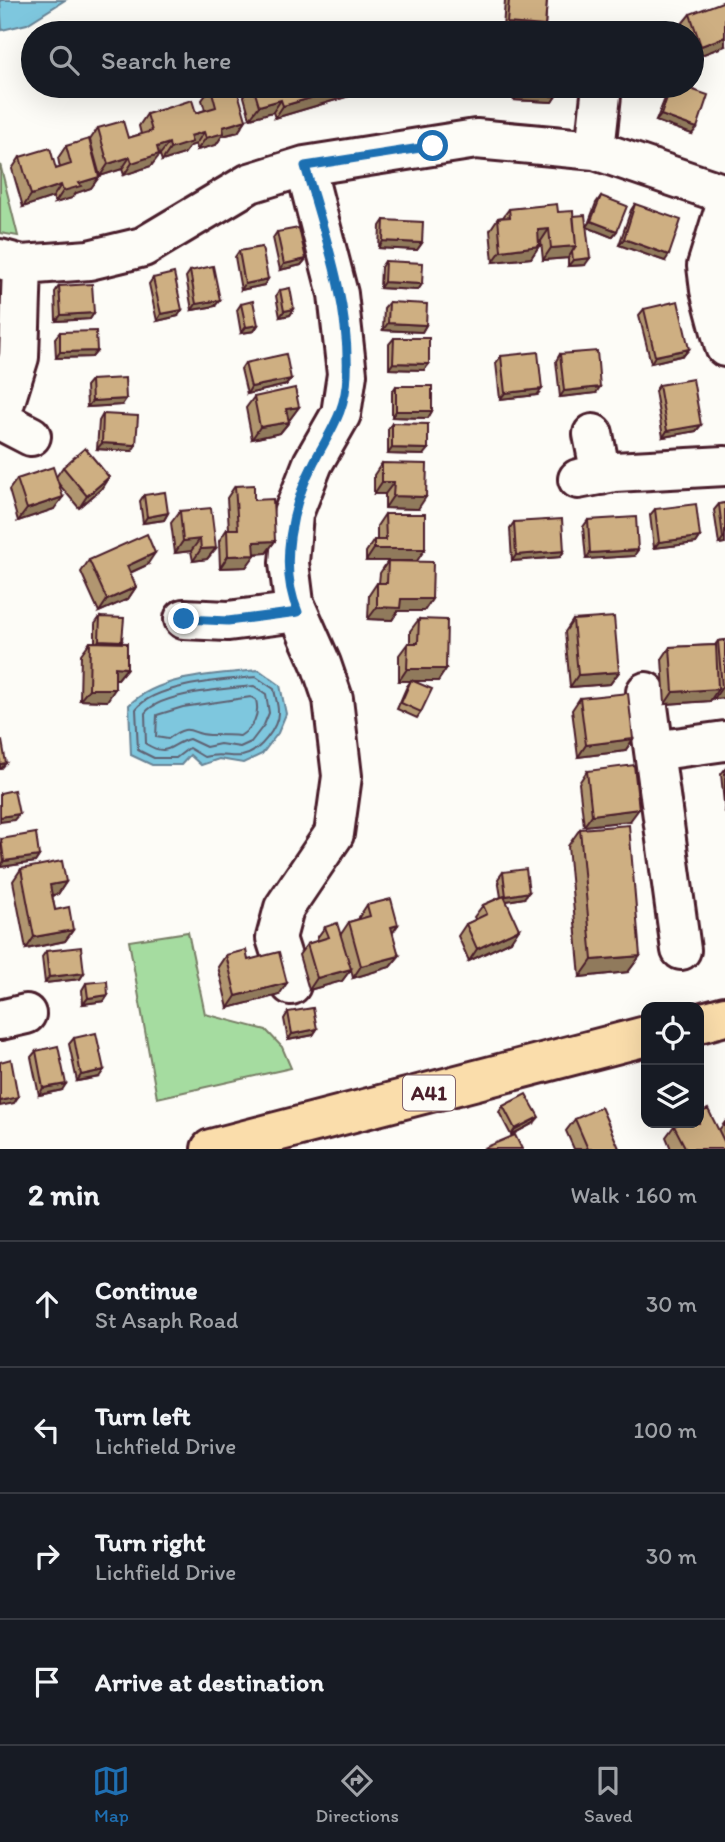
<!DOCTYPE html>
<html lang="en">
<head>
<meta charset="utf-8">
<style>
	body { margin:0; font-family:Itim,sans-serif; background:#242831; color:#f1f3f6 }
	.controls { position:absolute; right:21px; bottom:21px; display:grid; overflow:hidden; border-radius:14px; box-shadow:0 7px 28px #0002 }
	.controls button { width:63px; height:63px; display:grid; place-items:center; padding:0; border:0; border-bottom:2px solid #363941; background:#171b24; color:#f1f3f6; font:35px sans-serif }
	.stop { position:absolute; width:21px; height:21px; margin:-16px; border:5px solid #1f6fb2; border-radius:50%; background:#fff }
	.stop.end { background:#1f6fb2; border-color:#fff; box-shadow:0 2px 7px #0008 }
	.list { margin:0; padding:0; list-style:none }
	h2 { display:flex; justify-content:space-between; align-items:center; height:91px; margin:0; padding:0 28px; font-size:30px }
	h2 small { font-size:23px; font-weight:400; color:#9ea1a6 }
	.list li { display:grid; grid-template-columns:46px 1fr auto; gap:21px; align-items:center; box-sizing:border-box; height:126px; padding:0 28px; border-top:2px solid #363941 }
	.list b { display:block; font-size:26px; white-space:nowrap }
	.list p { margin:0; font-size:23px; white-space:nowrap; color:#9ea1a6 }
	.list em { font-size:23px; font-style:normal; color:#9ea1a6 }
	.icon { flex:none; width:38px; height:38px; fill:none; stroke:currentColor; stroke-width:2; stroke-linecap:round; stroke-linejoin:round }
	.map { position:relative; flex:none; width:725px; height:1149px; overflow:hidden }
	.search { position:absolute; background:#171b24; box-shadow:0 7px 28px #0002; left:21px; right:21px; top:21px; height:77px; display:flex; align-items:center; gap:18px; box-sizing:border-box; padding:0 24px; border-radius:38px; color:#9ea1a6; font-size:26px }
	.sheet { height:595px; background:#171b24 }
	nav { display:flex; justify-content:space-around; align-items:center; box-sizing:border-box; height:98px; border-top:2px solid #363941; background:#171b24; font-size:19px; color:#9ea1a6 }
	nav a { display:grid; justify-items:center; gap:4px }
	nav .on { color:#1f6fb2 }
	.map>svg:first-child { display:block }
	.green { fill:#a5dca0; stroke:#787e66; stroke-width:2 }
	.water { fill:#7ec7de; stroke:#698496; stroke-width:2 }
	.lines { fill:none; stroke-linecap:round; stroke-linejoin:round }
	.shore { stroke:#5f6273; stroke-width:2 }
	.minor-casing { stroke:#4a1f2b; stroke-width:44 }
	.major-casing { stroke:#4a1f2b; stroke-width:44 }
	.minor { stroke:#fdfcf7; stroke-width:38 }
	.major { stroke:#faddab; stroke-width:38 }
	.wall { fill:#b19670; stroke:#4a1f2b; stroke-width:2 }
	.shaded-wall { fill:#907a5b; stroke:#4a1f2b; stroke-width:2 }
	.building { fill:#ceaf82; stroke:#4a1f2b; stroke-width:2 }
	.route { stroke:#1f6fb2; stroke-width:9 }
	.labels { text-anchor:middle; stroke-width:5; stroke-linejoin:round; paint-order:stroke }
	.shield { fill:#fdfcf7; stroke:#806168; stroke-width:2 }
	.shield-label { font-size:21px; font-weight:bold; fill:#4a1f2b }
</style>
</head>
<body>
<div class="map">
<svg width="725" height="1149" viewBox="0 0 725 1149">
	<rect width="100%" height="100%" fill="#fdfcf7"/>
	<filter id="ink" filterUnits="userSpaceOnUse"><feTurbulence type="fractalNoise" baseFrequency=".0143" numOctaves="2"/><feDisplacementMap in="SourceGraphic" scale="14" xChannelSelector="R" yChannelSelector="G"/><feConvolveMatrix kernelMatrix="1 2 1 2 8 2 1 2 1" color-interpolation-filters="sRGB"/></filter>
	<g filter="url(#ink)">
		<!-- green -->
		<path class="green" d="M0 164 18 236 0 233Z
			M188 932 205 1014 266 1030 282 1047 291 1068 157 1098 129 941Z"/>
		<!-- water -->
		<path class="water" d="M0 0H65L27 24 2 30Z
			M259 670 280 685 286 714 278 733 262 754 243 763 219 759 201 765 190 755 181 765H152L131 755 129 705C160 675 218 674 259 670Z"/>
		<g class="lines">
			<!-- shore -->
			<path class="shore" d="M256 677 274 689C275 696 278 704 278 711 279 727 259 753 242 756 228 758 222 752 204 757L189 748 176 758H154L138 750 136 709C155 684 225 680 256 677Z
				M254 686 266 694 269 713 264 725 251 742 240 747 220 744 206 747 189 739C170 744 169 758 146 744L145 713C160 693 229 688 254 686Z
				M251 697 256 700C260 715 253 728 240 736 230 735 220 735 210 735 190 735 191 721 168 739L156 737 157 715 183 707Z"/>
			<!-- minor casing -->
			<g class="minor-casing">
				<path id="minor" d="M595 150 602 86
					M725 208 707 266 710 290 725 347
					M0 259 22 265 89 260 143 247 250 183 305 166 476 139 595 150 725 194
					M0 418 19 357 22 265
					M0 420 31 436
					M593 434 601 475
					M578 479 614 472 725 466
					M184 619 228 621 298 612
					M646 692 681 950
					M654 751 725 741
					M291 985 276 938 284 908 334 834 342 776 333 699 321 664 294 603 289 563 293 514 313 463 341 414 347 374 338 294 305 166
					M0 1020 26 1014"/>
			</g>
			<!-- major casing -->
			<g class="major-casing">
				<path id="major" d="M699 1023 725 1016
					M211 1149 646 1036"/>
			</g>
			<!-- minor -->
			<use href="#minor" class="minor"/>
			<!-- major -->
			<use href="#major" class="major"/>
		</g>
		<!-- wall -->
		<path class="wall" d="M505 0H547L545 26 541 32 503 29Z
			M690 14 725 46 693 58 692 54V33H684L681 25Z
			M241 86H383L275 118 273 112 250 118Z
			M514 86H557L556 96 552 102 514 100Z
			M670 86H682L692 134 656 121Z
			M211 88 246 120 238 132 222 136 216 145 197 150 196 144 190 146 184 154 162 161 160 155 158 156 151 166 124 175 122 169 100 176 90 140 98 128 128 138 141 134 139 126 147 114 196 113 205 110 202 100Z
			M66 146 99 177 91 188 76 193 72 198 55 203 53 197 23 207 12 169 20 157 56 169 60 168 58 158Z
			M601 196 617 231 612 237 587 227 596 203Z
			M635 204 665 261 619 245 631 210Z
			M509 209 558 212 573 216 585 265 568 266V258L543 260 541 241H539V246L531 258 493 262 490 230 498 218 503 217Z
			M384 220 422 243 417 250 379 248 380 226Z
			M277 232 306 259 301 265 280 270 273 238Z
			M239 251 268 279 264 285 241 290 235 257Z
			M385 261 422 284 418 290 380 288 381 267Z
			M190 271 215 306 192 310 186 277Z
			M153 278 178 316 157 321 149 284Z
			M59 286 94 313 90 319 56 321 55 292Z
			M280 290 294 309 290 315 280 317 276 296Z
			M389 302 426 325 422 332 383 330 384 308Z
			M241 304 258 325 254 331 241 333 237 310Z
			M644 309 689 349 684 355 651 363 639 315Z
			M60 332 97 351 92 357 56 358 55 338Z
			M394 338 429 364 424 370 389 369V344Z
			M560 354 596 393 560 397 556 361Z
			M501 356 537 395 500 399 496 363Z
			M245 363 291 379 286 385 247 394 241 369Z
			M91 380 122 405 87 407 86 386Z
			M659 385 701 425 696 431 663 437 655 391Z
			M396 386 432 411 428 418 392 417V392Z
			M254 397 299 407 290 419H288L289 422 280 433 252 439 246 408Z
			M103 414 132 451 97 449 99 421Z
			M392 423 423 455 388 454V429Z
			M382 463 418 509 385 508V494H374V475Z
			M63 467 101 489 79 508 58 483 54 509 18 521 9 490 17 479 56 477Z
			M235 486 254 500 275 541 266 553 255 554 246 567 220 568 219 541 227 529H229L227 498Z
			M144 495 168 513 164 520 143 523 140 501Z
			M725 503V543L719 544 714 510 719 504Z
			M655 509 700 537 696 543 654 548 650 515Z
			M180 511 216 548 207 559 193 561 191 551 175 553 171 523Z
			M385 514 417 561H366V552L374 540H377V526Z
			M588 520 634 556 586 559 583 527Z
			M514 522 564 551 560 557 512 561 510 528Z
			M89 560 147 565 130 573 136 587 128 599 99 612 81 572Z
			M388 561 432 599 424 611H398L392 620 368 619 369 595 377 583H379L380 573Z
			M100 617 121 643 127 668 118 679H115L107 701 80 700 81 654 90 642H95V624Z
			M419 619 446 669 438 681H413L421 712 417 718 397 709 407 686 411 681H399V655L408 643H410V631Z
			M573 620 619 672 610 684 570 687 565 632Z
			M725 640V698L714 699 713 696 710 701 665 704 662 659 670 647 715 645 718 641Z
			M580 698 633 739 625 751 578 757 572 710Z
			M725 769V813L721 774Z
			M587 771 630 821 584 826 579 783Z
			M580 829 640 956 628 972 580 977 568 846Z
			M1 839 39 856 35 862 0 867Z
			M21 869 66 882 58 894 52 895 55 910 73 930 65 941 26 949 13 881Z
			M503 872 524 898 506 901 511 941 469 961 458 936 466 924 476 920 474 917 483 905 501 897 498 879Z
			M367 905 392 933 399 956 390 967 353 978 351 969 342 981 309 990 299 955 307 944 318 941 317 938 325 927 341 934 349 922 359 919V917Z
			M46 951 84 973 80 979 45 983 42 957Z
			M226 955 248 960 279 995 228 1008 218 967Z
			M86 983 108 995 104 1001 83 1004 82 990Z
			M288 1012 317 1029 313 1035 288 1040 284 1019Z
			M74 1038 99 1077 77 1081 69 1044Z
			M36 1051 62 1090 39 1095 31 1057Z
			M503 1106 534 1123 511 1135 499 1112Z
			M575 1119 618 1149H574L566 1131Z
			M725 1122V1149H671L666 1137 674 1126 719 1130Z"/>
		<!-- shaded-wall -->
		<path class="shaded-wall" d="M507 23 545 26 541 32 503 29Z
			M725 37V46L693 58 701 46Z
			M352 86H383L275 118 283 106Z
			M518 94 556 96 552 102 514 100Z
			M281 100 273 112 250 118 259 106Z
			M661 115 697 128 692 134 656 121Z
			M246 120 238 132 222 136 216 145 197 150 206 138 223 127Z
			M204 132 196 144 190 146 184 154 162 161 170 149 190 136Z
			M169 143 151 166 124 175 132 163 157 147Z
			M130 157 122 169 100 176 108 164Z
			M99 177 91 188 76 193 72 198 55 203 63 191 79 183Z
			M61 185 53 197 23 207 31 195Z
			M591 221 617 231 612 237 587 227Z
			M549 229 541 241 530 242 538 230Z
			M624 239 669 255 665 261 619 245Z
			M383 241 422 243 417 250 379 248Z
			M539 246 531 258 493 262 501 251Z
			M576 246 568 258 543 260 551 248Z
			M590 258 585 265 568 266 573 260Z
			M306 259 301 265 280 270 284 264Z
			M268 279 264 285 241 290 245 284Z
			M384 282 422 284 418 290 380 288Z
			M220 300 215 306 192 310 196 304Z
			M294 309 290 315 280 317 284 311Z
			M182 310 178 316 157 321 161 314Z
			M94 313 90 319 56 321 61 315Z
			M388 323 426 325 422 332 383 330Z
			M258 325 254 331 241 333 246 327Z
			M689 349 684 355 651 363 655 356Z
			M97 351 92 357 56 358 60 352Z
			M393 363 429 364 424 370 389 369Z
			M291 379 286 385 247 394 251 387Z
			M600 387 596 393 560 397 564 391Z
			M542 389 537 395 500 399 505 393Z
			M126 399 122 405 87 407 92 401Z
			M299 407 290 419 278 421 286 409Z
			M396 411H432L428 418 392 417Z
			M289 422 280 433 252 439 260 427Z
			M701 425 696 431 663 437 667 431Z
			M102 443 136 445 132 451 97 449Z
			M392 448 428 449 423 455 388 454Z
			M109 477 101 489 79 508 87 496Z
			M382 482H394L385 494H374Z
			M393 496 426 497 418 509 385 508Z
			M63 497 54 509 18 521 27 509Z
			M168 513 164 520 143 523 147 517Z
			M700 537 696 543 654 548 659 542Z
			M725 537V543L719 544 723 538Z
			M200 539 191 551 175 553 183 541Z
			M275 541 266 553 246 554 254 542Z
			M216 548 207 559 193 561 201 549Z
			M374 549H425L417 561H366Z
			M638 550 634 556 586 559 590 553Z
			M564 551 560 557 512 561 516 555Z
			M155 553 147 565 118 578 127 566Z
			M255 555 246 567 220 568 228 556Z
			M136 587 128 599 99 612 107 600Z
			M401 599H432L424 611H398L392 620 368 619 377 607Z
			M99 640 122 641 118 647 95 646Z
			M115 667 127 668 118 679H107Z
			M407 669H446L438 681H399Z
			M619 672 610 684 570 687 578 675Z
			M722 687H725V698L714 699Z
			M89 689H115L107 701 80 700Z
			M718 689 710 701 665 704 673 692Z
			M633 739 625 751 578 757 586 745Z
			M6 763 1 769H0V764Z
			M639 809 630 821 584 826 592 815Z
			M19 814 14 820 0 822V817Z
			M39 856 35 862 0 867 4 861Z
			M66 882 58 894 42 897 50 885Z
			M529 892 524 898 501 902 506 896Z
			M398 925 390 937 391 927Z
			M519 929 511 941 469 961 477 949Z
			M73 930 65 941 26 949 34 937Z
			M399 956 390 967 353 978 361 966Z
			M640 956 628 972 580 977 592 960Z
			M351 969 342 981 309 990 317 978Z
			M84 973 80 979 45 983 49 977Z
			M287 983 279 995 228 1008 236 996Z
			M108 995 104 1001 83 1004 88 998Z
			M317 1029 313 1035 288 1040 292 1034Z
			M104 1070 99 1077 77 1081 81 1075Z
			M66 1084 62 1090 39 1095 43 1088Z
			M18 1097 14 1103 0 1106V1101Z
			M539 1117 534 1123 511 1135 515 1129Z"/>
		<!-- building -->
		<path class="building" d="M509 0H547L545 26 507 23Z
			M725 1V37L701 46 690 14Z
			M218 86H236L246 120 223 127 224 133 206 138 204 132 190 136 192 142 170 149 169 143 157 147 159 154 132 163 130 157 108 164 98 128 123 121 128 138 152 131 147 114 192 100 196 113 216 107 211 88Z
			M253 86H352L283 106 281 100 259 106Z
			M518 86H557L556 96 518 94Z
			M671 86H682L708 95 697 128 661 115Z
			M89 139 99 177 79 183 81 186 63 191 61 185 31 195 20 157 50 148 56 169 71 164 66 146Z
			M601 196 627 206 617 231 591 221Z
			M557 204 558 212 573 211 576 246 551 248 549 229 538 230 539 246 501 251 498 218 510 217 509 209Z
			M635 204 681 220 669 255 624 239Z
			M585 215 590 258 573 260 572 252 576 246 573 216Z
			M384 220 423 222 422 243 383 241Z
			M299 228 306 259 284 264 277 232Z
			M262 247 268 279 245 284 239 251Z
			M385 261 423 263 422 284 384 282Z
			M213 266 220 300 196 304 190 271Z
			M174 273 182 310 161 314 153 278Z
			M92 284 94 313 61 315 59 286Z
			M290 288 294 309 284 311 280 290Z
			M253 301 258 325 246 327 241 304Z
			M678 301 689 349 655 356 644 309Z
			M389 302 427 304 426 325 388 323Z
			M96 331 97 351 60 352V332Z
			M394 338H429V364L393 363Z
			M597 351 600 387 564 391 560 354Z
			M538 352 542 389 505 393 501 356Z
			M286 354 291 379 251 387 245 363Z
			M125 378 126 399 92 401 91 380Z
			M693 379 701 425 667 431 659 385Z
			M396 386H432V411H396Z
			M295 388 299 407 286 409 289 422 260 427 254 397Z
			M103 414 138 416 136 445 102 443Z
			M392 423 428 424V449L392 448Z
			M85 448 109 477 87 496 63 467Z
			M382 463 427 464 426 497 393 496 394 482H382Z
			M53 467 63 497 27 509 17 479Z
			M254 485V500L273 499 275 541 254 542 255 555 228 556 227 529H238L235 486Z
			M165 492 168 513 147 517 144 495Z
			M725 503V537L723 538 719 504Z
			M696 504 700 537 659 542 655 509Z
			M211 508 216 548 201 549 200 539 183 541 180 511Z
			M385 514H425V549H374V540H386Z
			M636 517 638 550 590 553 588 520Z
			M562 519 564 551 516 555 514 522Z
			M147 534 155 553 127 566 136 587 107 600 89 560Z
			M388 561 433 562 432 599H401L400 608 377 607V583H387Z
			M100 617 124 618 122 641 99 640Z
			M614 617 619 672 578 675 573 620Z
			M419 619 447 620 446 669H407L408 643H418Z
			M725 640V687H722L718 641Z
			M90 642 127 643V668L115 667V689H89Z
			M716 645 718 689 673 692 670 647Z
			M411 680 432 689 421 712 401 703Z
			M628 693 633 739 586 745 580 698Z
			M2 741 6 763 0 764V742Z
			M634 765 639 809 592 815 587 771Z
			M14 790 19 814 0 817V793Z
			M629 825 640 956 592 960 580 829Z
			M36 833 39 856 4 861 1 839Z
			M62 861 66 882 50 885 55 910 69 907 73 930 34 937 21 869Z
			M526 869 529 892 506 896 503 872Z
			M504 896 519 929 477 949 466 924 487 914 483 905Z
			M391 899 398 925 391 927 399 956 361 966 349 922 370 916 367 905Z
			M337 923 351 969 317 978 307 944 329 937 325 927Z
			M81 947 84 973 49 977 46 951Z
			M246 950 248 960 279 952 287 983 236 996 226 955Z
			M107 981 108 995 88 998 86 983Z
			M313 1008 317 1029 292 1034 288 1012Z
			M96 1033 104 1070 81 1075 74 1038Z
			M58 1046 66 1084 43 1088 36 1051Z
			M11 1059 18 1097 0 1101V1062Z
			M526 1094 539 1117 515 1129 503 1106Z
			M601 1107 619 1148 616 1149H588L575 1119Z
			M708 1109 725 1143V1149H686L674 1126 680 1123H699V1114Z
			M515 1135 522 1149H485L484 1148Z"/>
	</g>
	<g class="lines" filter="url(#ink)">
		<!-- route -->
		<path class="route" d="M184 619 228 621 298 612C278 566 292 505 314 462 330 431 346 412 347 374 350 305 324 232 305 166L433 146"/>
	</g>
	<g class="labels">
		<!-- shield labels -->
		<rect class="shield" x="403" y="1075.5" width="52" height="35" rx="5"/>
		<g class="shield-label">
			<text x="429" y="1100">A41</text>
		</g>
	</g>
</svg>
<div class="controls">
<button><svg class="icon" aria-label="locate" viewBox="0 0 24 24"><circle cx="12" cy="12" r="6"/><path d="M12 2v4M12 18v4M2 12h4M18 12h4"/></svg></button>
<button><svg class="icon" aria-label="layers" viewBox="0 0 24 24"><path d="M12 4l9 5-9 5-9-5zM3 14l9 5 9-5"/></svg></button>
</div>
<div class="stop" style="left:433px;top:146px"></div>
<div class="stop end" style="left:184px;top:619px"></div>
<div class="search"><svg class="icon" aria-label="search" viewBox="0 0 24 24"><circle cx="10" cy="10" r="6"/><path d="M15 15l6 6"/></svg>Search here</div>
</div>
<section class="sheet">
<h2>2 min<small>Walk · 160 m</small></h2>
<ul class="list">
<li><svg class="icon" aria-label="ahead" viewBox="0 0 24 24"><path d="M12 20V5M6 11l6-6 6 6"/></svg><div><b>Continue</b><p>St Asaph Road</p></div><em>30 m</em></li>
<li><svg class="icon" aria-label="left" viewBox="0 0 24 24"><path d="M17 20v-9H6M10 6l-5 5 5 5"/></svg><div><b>Turn left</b><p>Lichfield Drive</p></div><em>100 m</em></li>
<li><svg class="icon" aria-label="right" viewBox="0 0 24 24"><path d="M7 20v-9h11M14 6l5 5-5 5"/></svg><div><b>Turn right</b><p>Lichfield Drive</p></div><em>30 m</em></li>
<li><svg class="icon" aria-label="arrive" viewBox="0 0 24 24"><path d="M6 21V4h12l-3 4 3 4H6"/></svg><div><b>Arrive at destination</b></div></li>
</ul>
</section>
<nav>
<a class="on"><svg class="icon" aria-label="map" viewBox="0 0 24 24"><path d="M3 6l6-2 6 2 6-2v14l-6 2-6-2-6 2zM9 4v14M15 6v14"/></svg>Map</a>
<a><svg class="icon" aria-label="directions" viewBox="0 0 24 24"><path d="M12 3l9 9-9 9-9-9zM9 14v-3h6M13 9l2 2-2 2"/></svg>Directions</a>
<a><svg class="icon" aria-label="saved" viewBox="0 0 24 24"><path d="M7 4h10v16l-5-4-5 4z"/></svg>Saved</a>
</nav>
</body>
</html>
